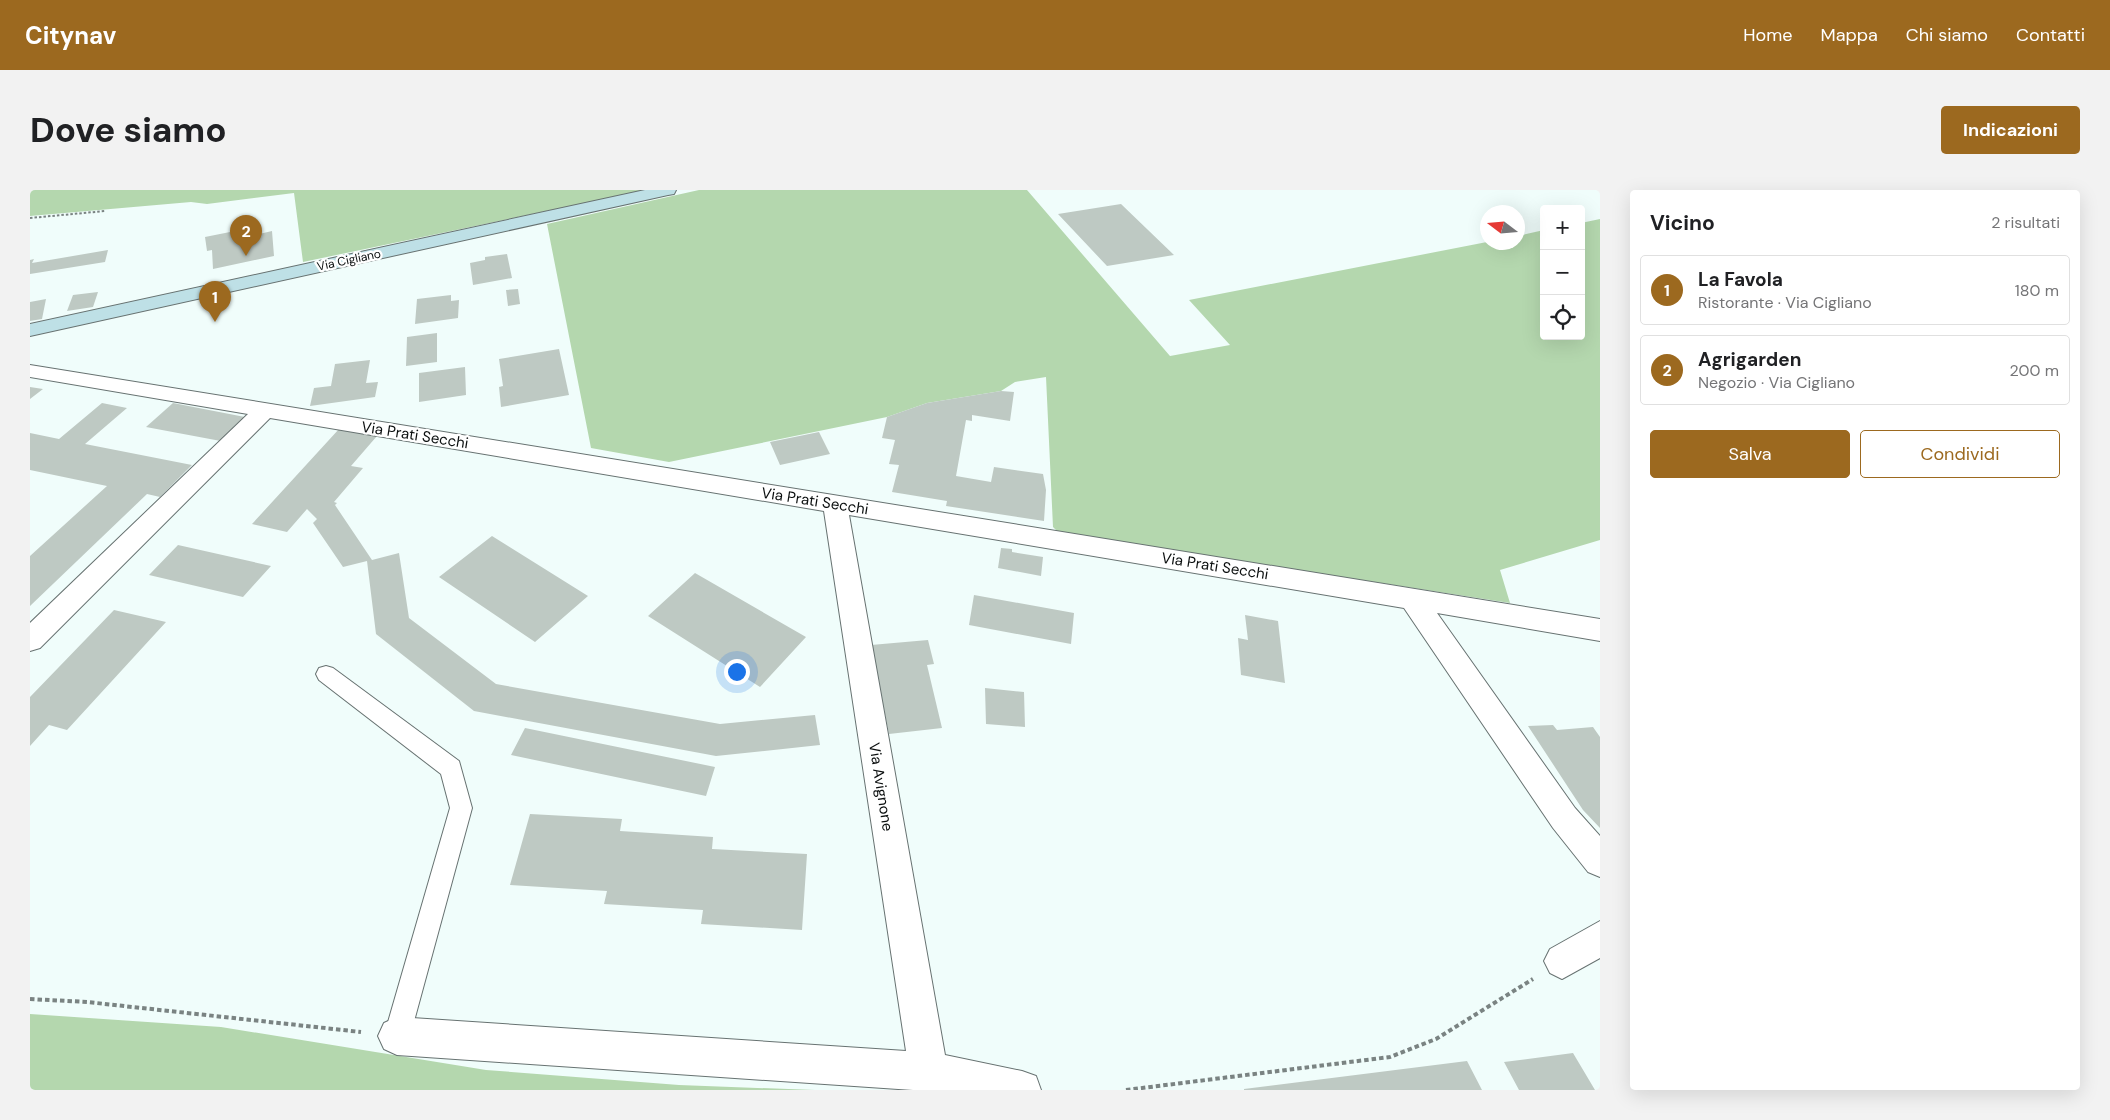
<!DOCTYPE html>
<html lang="it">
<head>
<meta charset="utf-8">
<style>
	body { margin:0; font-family:"DM Sans",sans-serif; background:#f2f2f2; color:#202124 }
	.controls { position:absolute; right:15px; top:15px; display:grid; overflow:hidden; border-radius:5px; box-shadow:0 5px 20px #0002 }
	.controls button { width:45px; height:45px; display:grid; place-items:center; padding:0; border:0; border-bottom:1px solid #e0e0e0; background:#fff; color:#202124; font:25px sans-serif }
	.compass { position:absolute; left:1450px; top:15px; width:45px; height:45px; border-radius:50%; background:#fff; box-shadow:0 5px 20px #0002; rotate:286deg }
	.you { position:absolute; left:706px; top:481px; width:18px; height:18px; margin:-12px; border:4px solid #fff; border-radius:50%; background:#1a73e8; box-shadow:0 0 0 8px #1a73e833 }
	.badge { display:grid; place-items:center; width:32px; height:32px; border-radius:50%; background:#9c691f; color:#fff; font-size:16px; font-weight:700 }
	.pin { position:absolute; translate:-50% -41px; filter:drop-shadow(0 1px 2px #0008) }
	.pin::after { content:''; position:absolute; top:26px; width:18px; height:15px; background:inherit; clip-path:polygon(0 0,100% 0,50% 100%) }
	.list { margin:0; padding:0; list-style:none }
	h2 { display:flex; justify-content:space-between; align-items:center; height:65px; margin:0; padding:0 20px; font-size:21px }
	h2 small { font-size:16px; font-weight:400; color:#757577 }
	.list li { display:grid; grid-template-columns:32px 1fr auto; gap:15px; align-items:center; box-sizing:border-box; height:70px; margin:0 10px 10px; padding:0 10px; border:1px solid #e0e0e0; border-radius:5px }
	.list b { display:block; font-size:19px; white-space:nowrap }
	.list p { margin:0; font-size:16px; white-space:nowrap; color:#757577 }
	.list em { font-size:16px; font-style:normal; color:#757577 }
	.actions { display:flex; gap:10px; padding:15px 20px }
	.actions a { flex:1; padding:11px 0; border:1px solid #9c691f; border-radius:5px; text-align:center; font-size:18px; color:#9c691f }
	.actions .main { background:#9c691f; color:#fff }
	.icon { flex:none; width:28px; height:28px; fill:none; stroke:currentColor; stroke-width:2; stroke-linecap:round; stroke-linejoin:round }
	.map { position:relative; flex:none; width:1570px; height:900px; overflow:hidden; border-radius:5px }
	header { display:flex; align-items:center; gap:30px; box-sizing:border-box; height:70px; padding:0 25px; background:#9c691f; color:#fff }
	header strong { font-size:24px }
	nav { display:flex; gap:28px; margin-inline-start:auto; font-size:18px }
	.intro { display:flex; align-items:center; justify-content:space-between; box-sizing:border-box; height:120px; padding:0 30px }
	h1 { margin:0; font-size:35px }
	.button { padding:12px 22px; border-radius:5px; background:#9c691f; color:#fff; font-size:18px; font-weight:700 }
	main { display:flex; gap:30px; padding:0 30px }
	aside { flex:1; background:#fff; border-radius:5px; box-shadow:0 5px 20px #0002 }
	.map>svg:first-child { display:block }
	.green { fill:#b4d7ae }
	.building { fill:#bec9c3 }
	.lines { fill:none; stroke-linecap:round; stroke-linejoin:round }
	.lane-casing { stroke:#677271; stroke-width:2 }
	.street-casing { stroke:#677271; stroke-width:2 }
	.secondary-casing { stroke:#677271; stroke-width:2 }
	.path-far1 { stroke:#7a8382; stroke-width:2; stroke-dasharray:2.5 2; stroke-linecap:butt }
	.path { stroke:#7a8382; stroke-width:4; stroke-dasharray:4.5 3; stroke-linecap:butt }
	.lane { fill:#fff; fill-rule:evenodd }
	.street { fill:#fff; fill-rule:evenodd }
	.secondary { fill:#bee0e6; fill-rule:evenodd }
	.labels { text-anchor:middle; stroke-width:4.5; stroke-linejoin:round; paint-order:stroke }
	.far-street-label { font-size:12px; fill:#0a0e0e; stroke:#fff }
	.street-label { font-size:15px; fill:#0a0e0e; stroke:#fff }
</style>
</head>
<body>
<header>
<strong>Citynav</strong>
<nav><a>Home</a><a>Mappa</a><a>Chi siamo</a><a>Contatti</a></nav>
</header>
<div class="intro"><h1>Dove siamo</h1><a class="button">Indicazioni</a></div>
<main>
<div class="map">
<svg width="1570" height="900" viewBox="0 0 1570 900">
	<rect width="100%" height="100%" fill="#f0fdfb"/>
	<!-- green -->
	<path class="green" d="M0 0H617L273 72 264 3 177 14 161 12 0 26Z
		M669 0H997L1140 166 1200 155 1159 110 1457 52H1488V46L1514 40V146H1551V33L1570 29V350L1470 380 1480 413 1029 343 1023 337 1016 187 985 192 971 201 897 213 857 227 639 272 561 258 517 34Z
		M0 824 191 837 456 880 649 895 785 900H0Z"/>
	<!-- building -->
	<path class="building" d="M1091 14 1144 65 1077 76 1028 24Z
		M215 39 216 47 242 41 244 66 183 79 182 60 177 61 175 47Z
		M78 60 75 72 0 84V70L4 69 2 73Z
		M477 64 482 88 443 95 440 73 455 70V67Z
		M488 99 490 114 478 116 476 100Z
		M68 102 63 117 37 121 43 105Z
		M421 105V111L429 110 428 128 385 134 387 109Z
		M16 109 12 129 0 131V112Z
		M407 143V172L376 176 377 147Z
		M529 159 539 205 471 217 469 197 473 196 469 169Z
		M340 170 336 193 348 192 345 207 280 216 284 198 301 196 305 174Z
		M435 177 436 205 389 212V183Z
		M0 197 13 199 0 209Z
		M971 201 984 202 980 231 942 225V231L936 230 926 286 961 292 964 277 1013 284 1016 300 1014 331 916 316 917 311 862 302 869 275 859 274 865 250 852 248 857 227 897 213Z
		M72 213 97 218 55 254 162 275 130 307 117 304 0 416V366L77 296 0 280V243L29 249Z
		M143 213 220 228 196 252 116 237Z
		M309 239 347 246 321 276 333 278 304 312 307 313 305 315 342 370 369 363 379 428 466 494 690 534 785 525 790 555 686 566 444 521 346 444 337 371 313 377 283 333 287 329 277 319 257 342 222 334Z
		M789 242 800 264 750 275 740 252Z
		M462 346 558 406 505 452 409 387Z
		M148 355 241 376 213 407 119 385Z
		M971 358 982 359V362L1013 367 1011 386 968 378Z
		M665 383 776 447 730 497 618 426Z
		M944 405 1044 423 1041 454 939 435Z
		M84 420 136 432 37 540 19 535 0 556V507Z
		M1215 425 1248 431 1255 493 1211 485 1208 448 1218 450Z
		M898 450 904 474 897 475 912 538 859 544 841 455Z
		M955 498 994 502 995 537 956 534Z
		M1523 535 1527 540 1563 537 1570 547V638L1553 620 1498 536Z
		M495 538 685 577 676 606 481 565Z
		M500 624 592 629 590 641 683 647 682 659 777 664 772 740 671 734 673 720 574 714 577 701 480 695Z
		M1543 863 1565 900H1489L1474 872Z
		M1437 871 1452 900H1214V899Z"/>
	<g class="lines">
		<!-- lane casing -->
		<g class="lane-casing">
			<path id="lane" d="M296 476 303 478 429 571 442 618 380 846 377 856 367 859 357 856 354 846 420 618 411 584 289 490 286 484 289 478Z"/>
		</g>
		<!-- street casing -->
		<g class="street-casing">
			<path id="street" d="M0 175 1570 429V451L1407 423 1545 618 1570 646V687L1558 682 1523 638 1374 418 819 325 915 865 992 881 1006 886 1011 900H883L367 865 354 859 348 846 354 833 367 827 876 861 794 321 240 228 10 458 0 461V433L218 224 0 187Z
				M1570 731V768L1532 789 1520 783 1514 771 1520 759Z"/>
		</g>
		<!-- secondary casing -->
		<g class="secondary-casing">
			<path id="secondary" d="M615 0H646L644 4 638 5 0 146V134Z"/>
		</g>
		<!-- path-far1 -->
		<path class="path-far1" d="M0 28 75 21"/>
		<!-- path -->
		<path class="path" d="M0 809 57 812 331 842
			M1096 900 1360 867 1406 849 1503 789"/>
		<!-- lane -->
		<use href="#lane" class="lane"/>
		<!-- street -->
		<use href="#street" class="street"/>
		<!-- secondary -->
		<use href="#secondary" class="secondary"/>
	</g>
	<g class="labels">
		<!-- far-street labels -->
		<g class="far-street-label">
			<text transform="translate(319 70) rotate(-12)" y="4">Via Cigliano</text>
		</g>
		<!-- street labels -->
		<g class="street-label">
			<text transform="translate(385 245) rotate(9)" y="5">Via Prati Secchi</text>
			<text transform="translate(785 311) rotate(9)" y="5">Via Prati Secchi</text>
			<text transform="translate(1185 376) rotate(9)" y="5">Via Prati Secchi</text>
			<text transform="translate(851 597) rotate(81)" y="5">Via Avignone</text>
		</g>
	</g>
</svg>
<div class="controls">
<button>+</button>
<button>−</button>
<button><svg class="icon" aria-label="locate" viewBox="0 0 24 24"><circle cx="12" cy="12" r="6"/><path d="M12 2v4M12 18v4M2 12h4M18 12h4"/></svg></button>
</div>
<svg class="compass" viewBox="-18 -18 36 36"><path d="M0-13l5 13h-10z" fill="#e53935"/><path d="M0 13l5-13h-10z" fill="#757577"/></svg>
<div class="you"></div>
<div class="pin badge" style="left:185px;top:132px">1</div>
<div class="pin badge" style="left:216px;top:66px">2</div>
</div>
<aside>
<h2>Vicino<small>2 risultati</small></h2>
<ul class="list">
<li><span class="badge">1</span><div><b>La Favola</b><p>Ristorante · Via Cigliano</p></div><em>180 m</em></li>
<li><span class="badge">2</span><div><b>Agrigarden</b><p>Negozio · Via Cigliano</p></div><em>200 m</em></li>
</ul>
<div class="actions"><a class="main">Salva</a><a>Condividi</a></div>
</aside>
</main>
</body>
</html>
